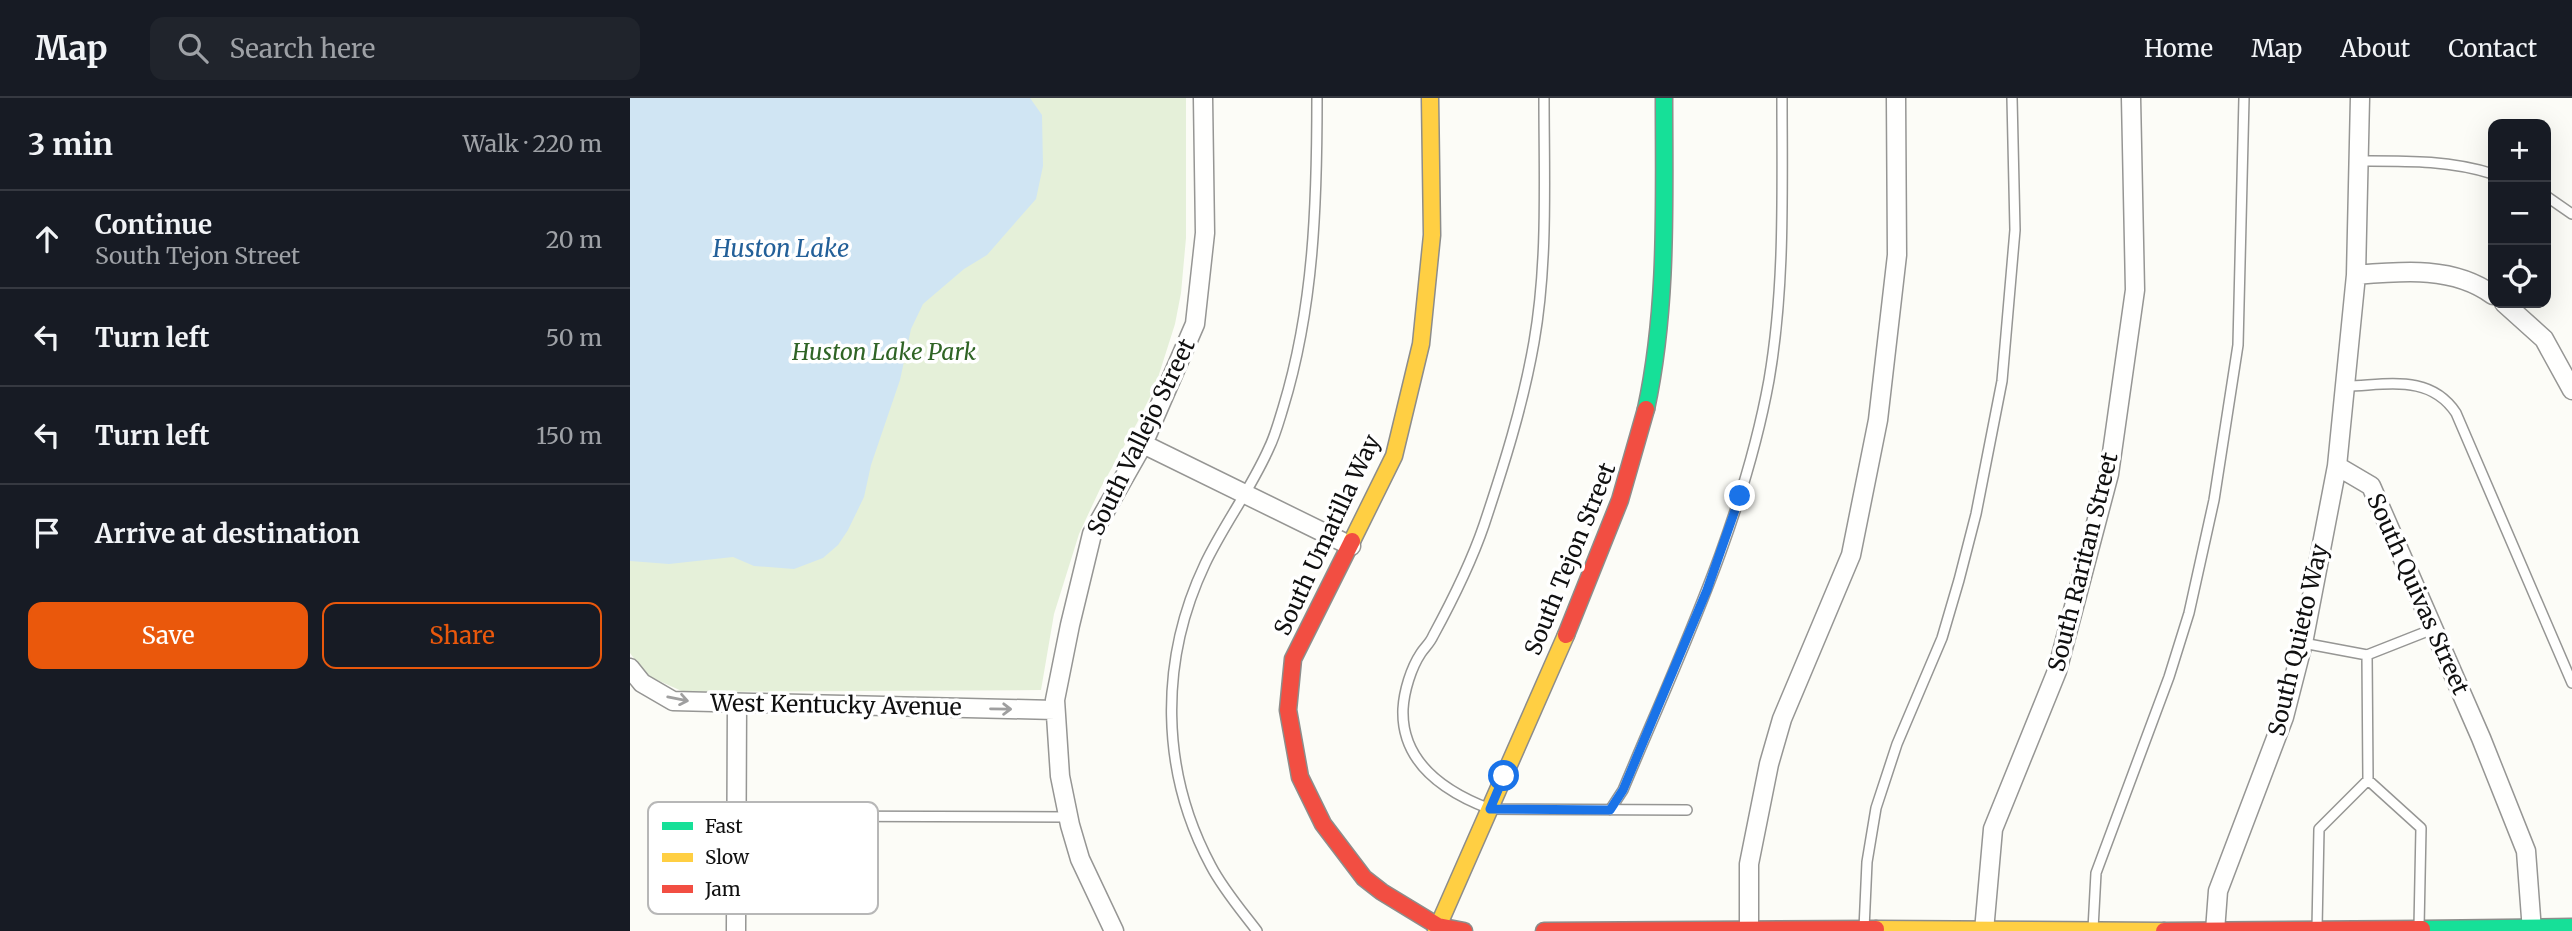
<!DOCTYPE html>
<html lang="en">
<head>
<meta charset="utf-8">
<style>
	body { margin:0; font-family:Merriweather,serif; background:#20242c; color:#f1f3f6 }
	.controls { position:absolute; right:21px; top:21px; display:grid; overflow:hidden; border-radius:14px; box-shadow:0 7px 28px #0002 }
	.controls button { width:63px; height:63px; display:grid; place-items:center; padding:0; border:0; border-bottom:2px solid #363941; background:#171b24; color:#f1f3f6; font:35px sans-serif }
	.stop { position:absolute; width:21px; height:21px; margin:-16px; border:5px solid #1a73e8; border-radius:50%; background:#fff }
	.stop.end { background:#1a73e8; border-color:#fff; box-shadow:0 2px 7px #0008 }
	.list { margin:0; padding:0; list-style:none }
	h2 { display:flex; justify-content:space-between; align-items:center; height:91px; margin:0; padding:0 28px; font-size:30px }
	h2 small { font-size:23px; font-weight:400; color:#9ea1a6 }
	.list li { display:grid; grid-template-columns:46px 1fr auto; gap:21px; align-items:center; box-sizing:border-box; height:98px; padding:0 28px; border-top:2px solid #363941 }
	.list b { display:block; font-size:26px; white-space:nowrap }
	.list p { margin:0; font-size:23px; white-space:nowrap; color:#9ea1a6 }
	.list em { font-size:23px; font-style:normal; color:#9ea1a6 }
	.actions { display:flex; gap:14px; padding:21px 28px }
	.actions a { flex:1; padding:16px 0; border:2px solid #ea580c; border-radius:14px; text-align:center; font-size:24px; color:#ea580c }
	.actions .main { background:#ea580c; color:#fff }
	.icon { flex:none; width:38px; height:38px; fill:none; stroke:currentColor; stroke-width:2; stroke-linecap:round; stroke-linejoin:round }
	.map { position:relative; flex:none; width:1942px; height:833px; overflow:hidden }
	header { display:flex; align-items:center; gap:42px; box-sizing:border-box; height:98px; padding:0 35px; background:#171b24; border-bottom:2px solid #363941 }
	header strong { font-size:33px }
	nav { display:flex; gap:38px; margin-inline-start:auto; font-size:24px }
	.search { width:490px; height:63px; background:#20242c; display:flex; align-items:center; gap:18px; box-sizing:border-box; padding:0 24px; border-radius:14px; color:#9ea1a6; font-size:26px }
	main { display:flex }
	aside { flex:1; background:#171b24 }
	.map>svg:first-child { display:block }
	.green { fill:#e5f0d9 }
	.water { fill:#d0e5f3 }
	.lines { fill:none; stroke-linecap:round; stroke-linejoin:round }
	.lane-casing { stroke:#969694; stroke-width:12 }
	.street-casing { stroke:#969694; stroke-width:21 }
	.fast-casing { stroke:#8d8d8b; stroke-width:19 }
	.slow-casing { stroke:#8d8d8b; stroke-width:19 }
	.jam-casing { stroke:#8d8d8b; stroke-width:19 }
	.lane { stroke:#fffffe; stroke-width:9 }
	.street { stroke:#fffffe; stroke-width:18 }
	.fast { stroke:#16e098; stroke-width:16 }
	.slow { stroke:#ffcf43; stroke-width:16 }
	.jam { stroke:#f24e42; stroke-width:16 }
	.oneway { stroke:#9f9f9f }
	.route { stroke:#1a73e8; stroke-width:9 }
	.labels { text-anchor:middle; stroke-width:7; stroke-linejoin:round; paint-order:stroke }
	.park-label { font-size:23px; font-style:italic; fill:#2f6425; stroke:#fff }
	.street-label { font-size:23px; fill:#101010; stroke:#fff }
	.water-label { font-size:24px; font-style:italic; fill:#236099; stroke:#fff }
	.key { fill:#fff; stroke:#b7b7b7; stroke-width:2 }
	.key-label { font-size:19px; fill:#101010 }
</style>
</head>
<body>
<header>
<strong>Map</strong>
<div class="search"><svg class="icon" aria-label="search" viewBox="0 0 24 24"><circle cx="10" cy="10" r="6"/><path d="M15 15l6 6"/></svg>Search here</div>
<nav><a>Home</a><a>Map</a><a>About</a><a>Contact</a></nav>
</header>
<main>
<aside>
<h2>3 min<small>Walk · 220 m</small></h2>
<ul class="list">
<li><svg class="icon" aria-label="ahead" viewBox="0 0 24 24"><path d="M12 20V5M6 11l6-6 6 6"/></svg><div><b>Continue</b><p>South Tejon Street</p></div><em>20 m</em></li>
<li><svg class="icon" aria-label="left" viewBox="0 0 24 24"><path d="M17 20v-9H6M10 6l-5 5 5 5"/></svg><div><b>Turn left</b></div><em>50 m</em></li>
<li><svg class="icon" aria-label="left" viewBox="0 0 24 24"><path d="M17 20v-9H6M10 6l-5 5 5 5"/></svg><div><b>Turn left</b></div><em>150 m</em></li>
<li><svg class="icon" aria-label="arrive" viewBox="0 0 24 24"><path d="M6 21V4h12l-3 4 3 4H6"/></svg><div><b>Arrive at destination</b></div></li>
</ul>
<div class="actions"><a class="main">Save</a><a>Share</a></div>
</aside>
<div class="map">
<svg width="1942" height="833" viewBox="0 0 1942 833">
	<rect width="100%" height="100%" fill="#fcfcf7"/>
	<!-- green -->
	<path class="green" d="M0 0H556V140L551 195 545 226 525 289 507 325 470 391 449 436 424 516 411 592 54 594 16 577 0 555Z"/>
	<!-- water -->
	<path class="water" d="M0 0H400L412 17 413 68 406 101 357 157 334 171 293 206 281 231 270 282 241 367 234 399 218 432 208 447 193 460 164 471 124 468 103 459 39 466 0 463Z"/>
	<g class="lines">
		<!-- lane casing -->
		<g class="lane-casing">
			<path id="lane" d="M914 0C914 81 918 164 904 244 893 307 874 367 854 427 841 465 822 503 803 538 800 545 795 549 791 555 781 570 774 593 773 611 771 665 815 694 860 711L1057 712
				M1729 63C1775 63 1819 62 1863 76
				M1916 98 1942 116
				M1717 288C1758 287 1800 276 1826 315L1942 585
				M1673 545 1737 557 1803 531
				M1737 557 1738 682
				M980 712 993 692C1049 558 1113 425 1139 282 1155 189 1152 93 1152 0
				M108 718 438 719
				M1687 830 1689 731 1738 682 1791 730 1789 829
				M1234 831 1237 764 1246 710 1267 646 1312 540 1329 482 1346 416 1372 283 1385 132 1382 0
				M1463 831 1466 775 1539 579 1559 515 1584 402 1608 247 1614 0
				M627 833C611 812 593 791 581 768 530 673 529 563 575 466 594 426 621 391 639 350 645 338 649 323 653 310 684 209 687 105 687 0"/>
		</g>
		<!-- street casing -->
		<g class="street-casing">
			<path id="street" d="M1730 0 1726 177 1707 368 1741 388 1851 640 1896 753 1902 833
				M1726 177C1772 173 1824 168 1863 197
				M1874 205 1914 241 1942 292
				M513 346 721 448
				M0 570 12 585 43 603 425 612
				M1119 831V766L1139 666 1152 621 1221 457 1248 322 1267 157 1266 0
				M106 833 107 605
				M484 833 450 761 440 727 430 678 425 602 440 527 462 436 513 346 565 226 575 135 573 0
				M1354 833 1363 731 1427 573 1479 376 1505 192 1501 0
				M1585 833 1588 793 1654 619 1673 545 1707 368"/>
		</g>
		<!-- fast casing -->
		<g class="fast-casing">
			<path id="fast" d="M1016 311C1038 209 1034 104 1034 0
				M1792 831 1942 829"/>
		</g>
		<!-- slow casing -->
		<g class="slow-casing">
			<path id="slow" d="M722 443 764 358 791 246 802 137 800 0
				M1246 831 1534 833
				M806 833 936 537"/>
		</g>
		<!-- jam casing -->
		<g class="jam-casing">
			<path id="jam" d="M722 443 663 561 658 612 670 679 693 726 734 780 752 794 808 828 834 833
				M936 537 990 402 1016 311
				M914 833 1246 831
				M1534 833 1792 831"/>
		</g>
		<!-- lane -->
		<use href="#lane" class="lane"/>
		<!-- street -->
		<use href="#street" class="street"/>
		<!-- fast -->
		<use href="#fast" class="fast"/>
		<!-- slow -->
		<use href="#slow" class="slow"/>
		<!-- jam -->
		<use href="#jam" class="jam"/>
	</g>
	<!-- one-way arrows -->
	<defs><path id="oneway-shaft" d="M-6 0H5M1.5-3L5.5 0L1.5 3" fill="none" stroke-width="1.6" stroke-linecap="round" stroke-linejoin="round" transform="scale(1.75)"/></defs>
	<g class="oneway">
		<use href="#oneway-shaft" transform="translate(48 601) rotate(11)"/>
		<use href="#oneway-shaft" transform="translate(371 611) rotate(1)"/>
	</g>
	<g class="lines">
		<!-- route -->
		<path class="route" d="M874 678 860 711 980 712 993 692 1077 492 1110 398"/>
	</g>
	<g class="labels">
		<!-- park labels -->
		<g class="park-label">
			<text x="254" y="262">Huston Lake Park</text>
		</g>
		<!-- street labels -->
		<g class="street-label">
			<text transform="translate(511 339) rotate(-64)" y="8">South Vallejo Street</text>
			<text transform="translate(697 437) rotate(-65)" y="8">South Umatilla Way</text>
			<text transform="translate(940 461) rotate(-68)" y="8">South Tejon Street</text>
			<text transform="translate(1453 464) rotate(-76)" y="8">South Raritan Street</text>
			<text transform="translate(1788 496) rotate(66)" y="8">South Quivas Street</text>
			<text transform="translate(1668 542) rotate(-77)" y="8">South Quieto Way</text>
			<text transform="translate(206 607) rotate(1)" y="8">West Kentucky Avenue</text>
		</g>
		<!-- water labels -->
		<g class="water-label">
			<text x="151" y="159">Huston Lake</text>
		</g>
	</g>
	<!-- legend -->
	<rect x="18" y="704" width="230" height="112" rx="10" class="key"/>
	<rect x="32" y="724" width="31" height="8" fill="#16e098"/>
	<rect x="32" y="755" width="31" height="9" fill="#ffcf43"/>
	<rect x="32" y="787" width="31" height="8" fill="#f24e42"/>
	<g class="key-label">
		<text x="75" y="735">Fast</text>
		<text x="75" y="766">Slow</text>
		<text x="75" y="798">Jam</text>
	</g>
</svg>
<div class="controls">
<button>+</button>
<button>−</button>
<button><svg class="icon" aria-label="locate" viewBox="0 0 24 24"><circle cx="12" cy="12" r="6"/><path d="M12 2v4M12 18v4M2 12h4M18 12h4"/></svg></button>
</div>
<div class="stop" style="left:874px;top:678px"></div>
<div class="stop end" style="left:1110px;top:398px"></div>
</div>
</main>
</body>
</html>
